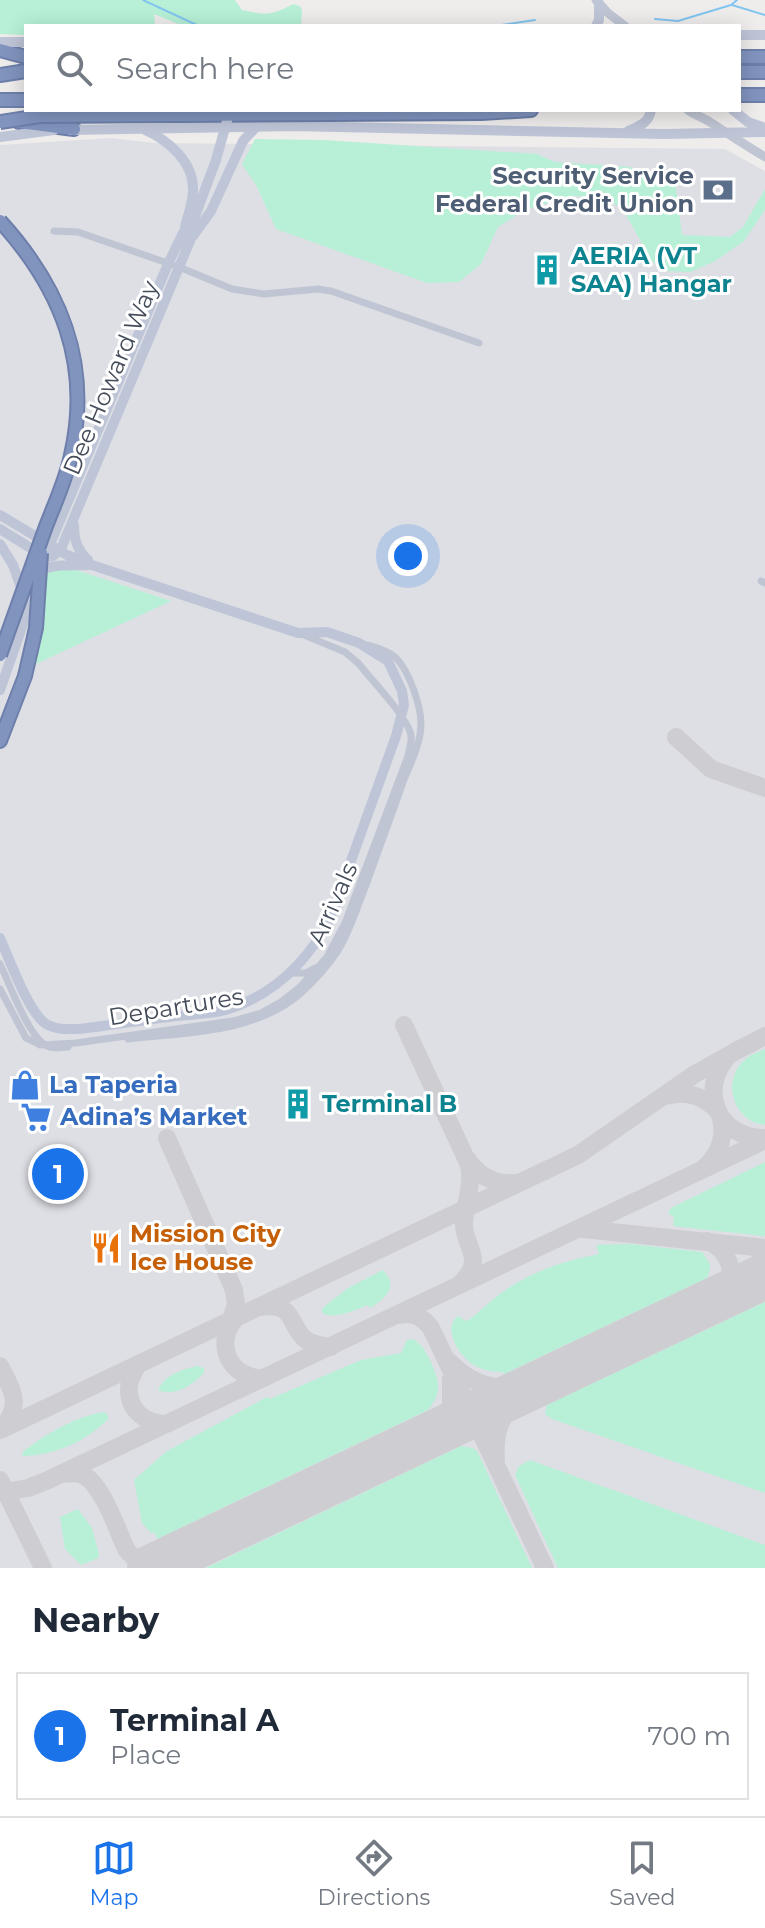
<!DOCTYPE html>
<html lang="en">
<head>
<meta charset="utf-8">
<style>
	body { margin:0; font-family:Montserrat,sans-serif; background:#f2f2f3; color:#1f2937 }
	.you { position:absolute; left:408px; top:556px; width:28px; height:28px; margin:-20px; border:6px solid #fff; border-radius:50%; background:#1a73e8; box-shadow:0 0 0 12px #1a73e833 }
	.badge { display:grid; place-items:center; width:52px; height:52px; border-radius:50%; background:#1a73e8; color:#fff; font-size:26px; font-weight:700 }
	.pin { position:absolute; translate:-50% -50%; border:4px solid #fff; box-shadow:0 2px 8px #0006 }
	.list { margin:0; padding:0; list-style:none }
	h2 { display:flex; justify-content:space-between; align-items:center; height:104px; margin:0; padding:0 32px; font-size:34px }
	h2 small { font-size:26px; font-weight:400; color:#747a83 }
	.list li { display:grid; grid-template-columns:52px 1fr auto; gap:24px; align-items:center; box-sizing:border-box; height:128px; margin:0 16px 16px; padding:0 16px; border:2px solid #e0e1e3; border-radius:0px }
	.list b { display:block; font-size:30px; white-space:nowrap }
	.list p { margin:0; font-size:26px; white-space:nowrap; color:#747a83 }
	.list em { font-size:26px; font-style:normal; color:#747a83 }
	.icon { flex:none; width:44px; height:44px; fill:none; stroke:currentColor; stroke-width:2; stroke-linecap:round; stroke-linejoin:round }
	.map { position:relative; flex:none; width:765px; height:1568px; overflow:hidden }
	.search { position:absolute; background:#fff; box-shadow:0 4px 20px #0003; left:24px; right:24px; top:24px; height:88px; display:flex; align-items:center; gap:20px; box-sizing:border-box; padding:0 28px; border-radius:0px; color:#747a83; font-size:30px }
	.sheet { height:248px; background:#fff }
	nav { display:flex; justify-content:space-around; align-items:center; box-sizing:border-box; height:112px; border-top:2px solid #e0e1e3; background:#fff; font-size:22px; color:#747a83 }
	nav a { display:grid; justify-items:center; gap:4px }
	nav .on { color:#1a73e8 }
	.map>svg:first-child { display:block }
	.airport { fill:#dedfe5 }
	.green { fill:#b7f0d7 }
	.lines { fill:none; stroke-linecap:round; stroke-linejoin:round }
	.stream { stroke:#82c5ef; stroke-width:2 }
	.taxiway { stroke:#ceced2; stroke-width:18 }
	.runway { stroke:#ceced2; stroke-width:46 }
	.motorway-casing { stroke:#6d7faa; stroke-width:16 }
	.minor { stroke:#bfc5d3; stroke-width:7 }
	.tertiary { stroke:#bfc5d3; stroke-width:9 }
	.secondary { stroke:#bec5d7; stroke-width:10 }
	.motorway { stroke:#8194be; stroke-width:12 }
	.motorway-bridge-casing { stroke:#6d7faa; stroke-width:16; stroke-linecap:butt }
	.minor-bridge { stroke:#bfc5d3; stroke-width:7 }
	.secondary-bridge { stroke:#bec5d7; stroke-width:10 }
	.motorway-bridge { stroke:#8194be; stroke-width:12 }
	.labels { text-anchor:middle; stroke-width:6; stroke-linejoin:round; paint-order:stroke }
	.service-label { font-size:24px; font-weight:bold; fill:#4e5e75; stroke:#fff; text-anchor:end }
	.culture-label { font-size:24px; font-weight:bold; fill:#0d838f; stroke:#fff; text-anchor:start }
	.street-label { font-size:24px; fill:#444c5a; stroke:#fff }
	.shop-label { font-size:24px; font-weight:bold; fill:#366cbe; stroke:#fff; text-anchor:start }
	.food-label { font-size:24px; font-weight:bold; fill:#c56008; stroke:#fff; text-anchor:start }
</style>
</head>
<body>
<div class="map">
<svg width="765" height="1568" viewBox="0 0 765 1568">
	<rect width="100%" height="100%" fill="#efecec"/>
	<!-- airport -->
	<path class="airport" d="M111 138 155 143 725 149 765 171V1568H0V145Z"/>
	<!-- green -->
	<path class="green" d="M0 0H235L242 10C266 15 271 16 293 4L300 6 302 11 301 26H195L178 24 154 14 155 26H26V35L0 34Z
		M255 139 324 140 537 154 555 162 630 167 675 181 682 235 730 237 743 227 765 189V210L743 242 715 261 690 272 666 271 652 261 622 208 600 197 571 196 527 209 498 227 481 264 459 282 427 283 276 229 256 185 242 164Z
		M60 566 76 570 171 601 21 671 29 629 45 575Z
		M765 1049V1125C731 1121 721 1077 747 1058 752 1054 759 1052 765 1049Z
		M765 1162V1236L673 1226 674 1217 668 1213 671 1208Z
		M630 1244 702 1252 710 1264V1269L707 1278 504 1374 503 1372C492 1372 482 1370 472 1364 459 1355 442 1329 458 1316L466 1321 470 1319C485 1307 499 1293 515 1284 542 1268 569 1260 599 1254L596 1245Z
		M383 1270C399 1287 386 1298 370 1308L368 1305C355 1310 335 1320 322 1313V1309L325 1306 348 1288Z
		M765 1302V1493L552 1419 545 1414 547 1405Z
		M413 1339C422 1344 425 1351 430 1360 439 1381 443 1391 428 1410L157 1539 155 1533H151L142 1523 134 1480 167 1451 267 1397 270 1399 361 1360 401 1353 407 1340Z
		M197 1366 204 1368V1373C192 1385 176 1397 158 1390 165 1375 181 1370 197 1366Z
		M104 1412 108 1415V1419C87 1441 53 1456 23 1456L22 1454 25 1450C49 1432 75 1417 104 1412Z
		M461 1446 472 1448 477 1451 532 1568H206Z
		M530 1460 765 1545V1568H558L515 1475 519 1466Z
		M78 1509 92 1528 99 1554 98 1558 81 1565 65 1549 60 1517Z"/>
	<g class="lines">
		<!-- stream -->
		<path class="stream" d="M143 0 199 26
			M732 5 765 15
			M655 19 678 21 731 5 737 0
			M495 26 535 20"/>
		<!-- taxiway -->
		<path class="taxiway" d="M676 737 711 769 765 788
			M404 1025 469 1165C473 1185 465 1204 464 1223 463 1237 473 1248 473 1261 473 1270 467 1277 461 1283
			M728 1056C697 1091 719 1139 765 1138
			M666 1096C686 1090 704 1096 718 1111
			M167 1138 234 1290 236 1304 228 1328
			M468 1160C480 1178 496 1185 517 1183
			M705 1167C720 1153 726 1135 720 1115
			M583 1229 765 1248
			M701 1306C709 1302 718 1298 724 1291 739 1272 727 1249 707 1241
			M261 1307C296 1302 288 1325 305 1339 312 1345 322 1346 331 1347
			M398 1315C412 1312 422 1316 431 1328L545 1568
			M235 1319C213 1344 231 1380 264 1378
			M451 1363C474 1388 503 1392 535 1385
			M138 1365C118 1393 133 1423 167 1424
			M0 1366C12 1390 23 1404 2 1428
			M0 1430 578 1155 695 1074 736 1051 765 1036
			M442 1430 451 1412V1379
			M496 1459C493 1425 506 1406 533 1387
			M63 1474C70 1473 76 1472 83 1475 102 1484 117 1529 126 1549 135 1561 143 1563 158 1564
			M0 1480 43 1568
			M0 1493 28 1488 46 1481 765 1140"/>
		<!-- runway -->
		<path class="runway" d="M150 1568 765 1276"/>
		<!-- motorway casing -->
		<g class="motorway-casing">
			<path id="motorway" d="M0 50 26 57
				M739 57H765
				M739 72H765
				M0 75 26 71
				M739 95H765
				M0 100H26
				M481 113 531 110
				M19 122 74 129
				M0 741 25 676"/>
		</g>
		<!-- minor -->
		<path class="minor" d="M54 231 78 232 179 267 232 289 264 294 318 289 331 291 479 343
			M761 581 765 583
			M304 635 345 652 358 663
			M0 964C10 984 29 1040 49 1047 54 1049 62 1047 68 1047
			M290 973H306L315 968
			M0 989 26 1038 39 1044
			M128 1039C186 1032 254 1034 301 993 314 981 327 967 337 952 350 932 357 907 366 885 378 851 391 817 403 782 410 765 421 743 421 724 421 706 409 670 395 657 388 651 377 648 368 645"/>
		<!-- tertiary -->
		<path class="tertiary" d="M596 0 608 13 625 26
			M688 110C694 115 703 117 710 122 728 134 747 146 765 157"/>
		<!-- secondary -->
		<path class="secondary" d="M596 26 599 20V4
			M739 35H765
			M0 42H26
			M733 110 748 122 765 128
			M70 130 293 126 664 134 765 132
			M145 130C168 140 194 162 193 190 193 202 188 215 185 227
			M628 131C639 126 649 123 651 110
			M0 137 54 130
			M193 236 211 211 243 141 256 127
			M0 515 67 555 92 565 298 633 327 632 359 643 388 661 402 691 404 705 396 736 330 919C307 962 274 995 226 1010 211 1014 193 1014 177 1016 144 1020 112 1025 79 1029 68 1029 58 1030 48 1025 30 1017 9 958 0 938
			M74 525C74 539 77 550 88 560
			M0 529 45 557 53 556 60 551
			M0 544 13 565 23 593
			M48 549 168 264 183 233 194 219
			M60 551 190 241 194 219 216 160
			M41 570C57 563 73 566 90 565
			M0 690 36 587"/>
		<!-- motorway -->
		<use href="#motorway" class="motorway"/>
		<!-- motorway-bridge casing -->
		<g class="motorway-bridge-casing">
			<path id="motorway-bridge" d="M0 122 40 116 481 113
				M0 221C61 288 92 364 71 455 66 480 54 505 45 529 30 571 15 613 0 655
				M25 676 36 628 41 553"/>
		</g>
		<!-- minor-bridge -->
		<path class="minor-bridge" d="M40 1045 76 1043 233 1021 261 1013 281 1002 300 987 327 957 345 923 408 756C409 750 412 742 411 736 410 720 370 678 358 663"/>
		<!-- secondary-bridge -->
		<path class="secondary-bridge" d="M216 160 230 110"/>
		<!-- motorway-bridge -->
		<use href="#motorway-bridge" class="motorway-bridge"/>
	</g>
	<!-- icons -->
	<defs>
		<g id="bank-bare" transform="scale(2.4)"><path d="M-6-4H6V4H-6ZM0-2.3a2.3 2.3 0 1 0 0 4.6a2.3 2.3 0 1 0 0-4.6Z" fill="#5c6f8a" stroke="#fff" stroke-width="2.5" paint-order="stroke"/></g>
		<g id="building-bare" transform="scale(2.4)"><path d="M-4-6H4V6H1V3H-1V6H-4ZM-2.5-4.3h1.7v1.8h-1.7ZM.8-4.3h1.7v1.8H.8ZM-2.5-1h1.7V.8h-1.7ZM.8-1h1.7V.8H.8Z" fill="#0f9aa8" stroke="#fff" stroke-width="2.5" paint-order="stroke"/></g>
		<g id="shop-bare" transform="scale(2.4)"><path d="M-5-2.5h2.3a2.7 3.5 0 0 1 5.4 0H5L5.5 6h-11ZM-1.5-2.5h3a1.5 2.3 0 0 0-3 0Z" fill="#3f7fe0" stroke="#fff" stroke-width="2.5" paint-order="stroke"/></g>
		<g id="supermarket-bare" transform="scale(2.4)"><path d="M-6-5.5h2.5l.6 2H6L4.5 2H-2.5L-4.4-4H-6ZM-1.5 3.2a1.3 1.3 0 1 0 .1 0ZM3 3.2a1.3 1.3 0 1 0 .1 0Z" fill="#3f7fe0" stroke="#fff" stroke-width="2.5" paint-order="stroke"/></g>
		<g id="restaurant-bare" transform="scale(2.4)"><path d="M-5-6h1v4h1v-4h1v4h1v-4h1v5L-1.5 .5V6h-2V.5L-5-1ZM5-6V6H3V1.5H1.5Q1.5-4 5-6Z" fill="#e8710a" stroke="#fff" stroke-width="2.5" paint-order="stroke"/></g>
	</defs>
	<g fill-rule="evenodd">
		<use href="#bank-bare" x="718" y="190"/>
		<use href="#building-bare" x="547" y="270"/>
		<use href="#shop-bare" x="25" y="1085"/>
		<use href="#building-bare" x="298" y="1104"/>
		<use href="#supermarket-bare" x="36" y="1117"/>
		<use href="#restaurant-bare" x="106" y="1248"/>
	</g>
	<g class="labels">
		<!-- service labels -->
		<g class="service-label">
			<text x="694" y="184">Security Service<tspan x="694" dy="28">Federal Credit Union</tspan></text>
		</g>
		<!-- culture labels -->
		<g class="culture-label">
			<text x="571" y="264">AERIA (VT<tspan x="571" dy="28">SAA) Hangar</tspan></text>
			<text x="322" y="1112">Terminal B</text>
		</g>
		<!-- street labels -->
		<g class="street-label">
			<text transform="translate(111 378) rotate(-67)" y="8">Dee Howard Way</text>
			<text transform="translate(333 904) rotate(-66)" y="8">Arrivals</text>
			<text transform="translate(176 1007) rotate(-9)" y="8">Departures</text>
		</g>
		<!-- shop labels -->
		<g class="shop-label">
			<text x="49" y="1093">La Taperia</text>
			<text x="60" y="1125">Adina’s Market</text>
		</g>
		<!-- food labels -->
		<g class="food-label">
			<text x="130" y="1242">Mission City<tspan x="130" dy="28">Ice House</tspan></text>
		</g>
	</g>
</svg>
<div class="you"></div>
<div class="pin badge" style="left:58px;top:1174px">1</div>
<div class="search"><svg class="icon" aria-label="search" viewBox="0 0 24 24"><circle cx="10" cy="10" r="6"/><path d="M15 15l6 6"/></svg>Search here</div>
</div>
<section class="sheet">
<h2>Nearby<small></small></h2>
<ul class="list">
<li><span class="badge">1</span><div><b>Terminal A</b><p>Place</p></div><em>700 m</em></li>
</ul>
</section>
<nav>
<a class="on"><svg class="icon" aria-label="map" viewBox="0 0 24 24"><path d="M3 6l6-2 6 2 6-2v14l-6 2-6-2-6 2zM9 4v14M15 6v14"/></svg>Map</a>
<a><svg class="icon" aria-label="directions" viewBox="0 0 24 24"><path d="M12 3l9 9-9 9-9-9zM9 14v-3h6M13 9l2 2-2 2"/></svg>Directions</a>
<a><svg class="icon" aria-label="saved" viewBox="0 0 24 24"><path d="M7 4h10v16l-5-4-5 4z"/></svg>Saved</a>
</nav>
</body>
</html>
